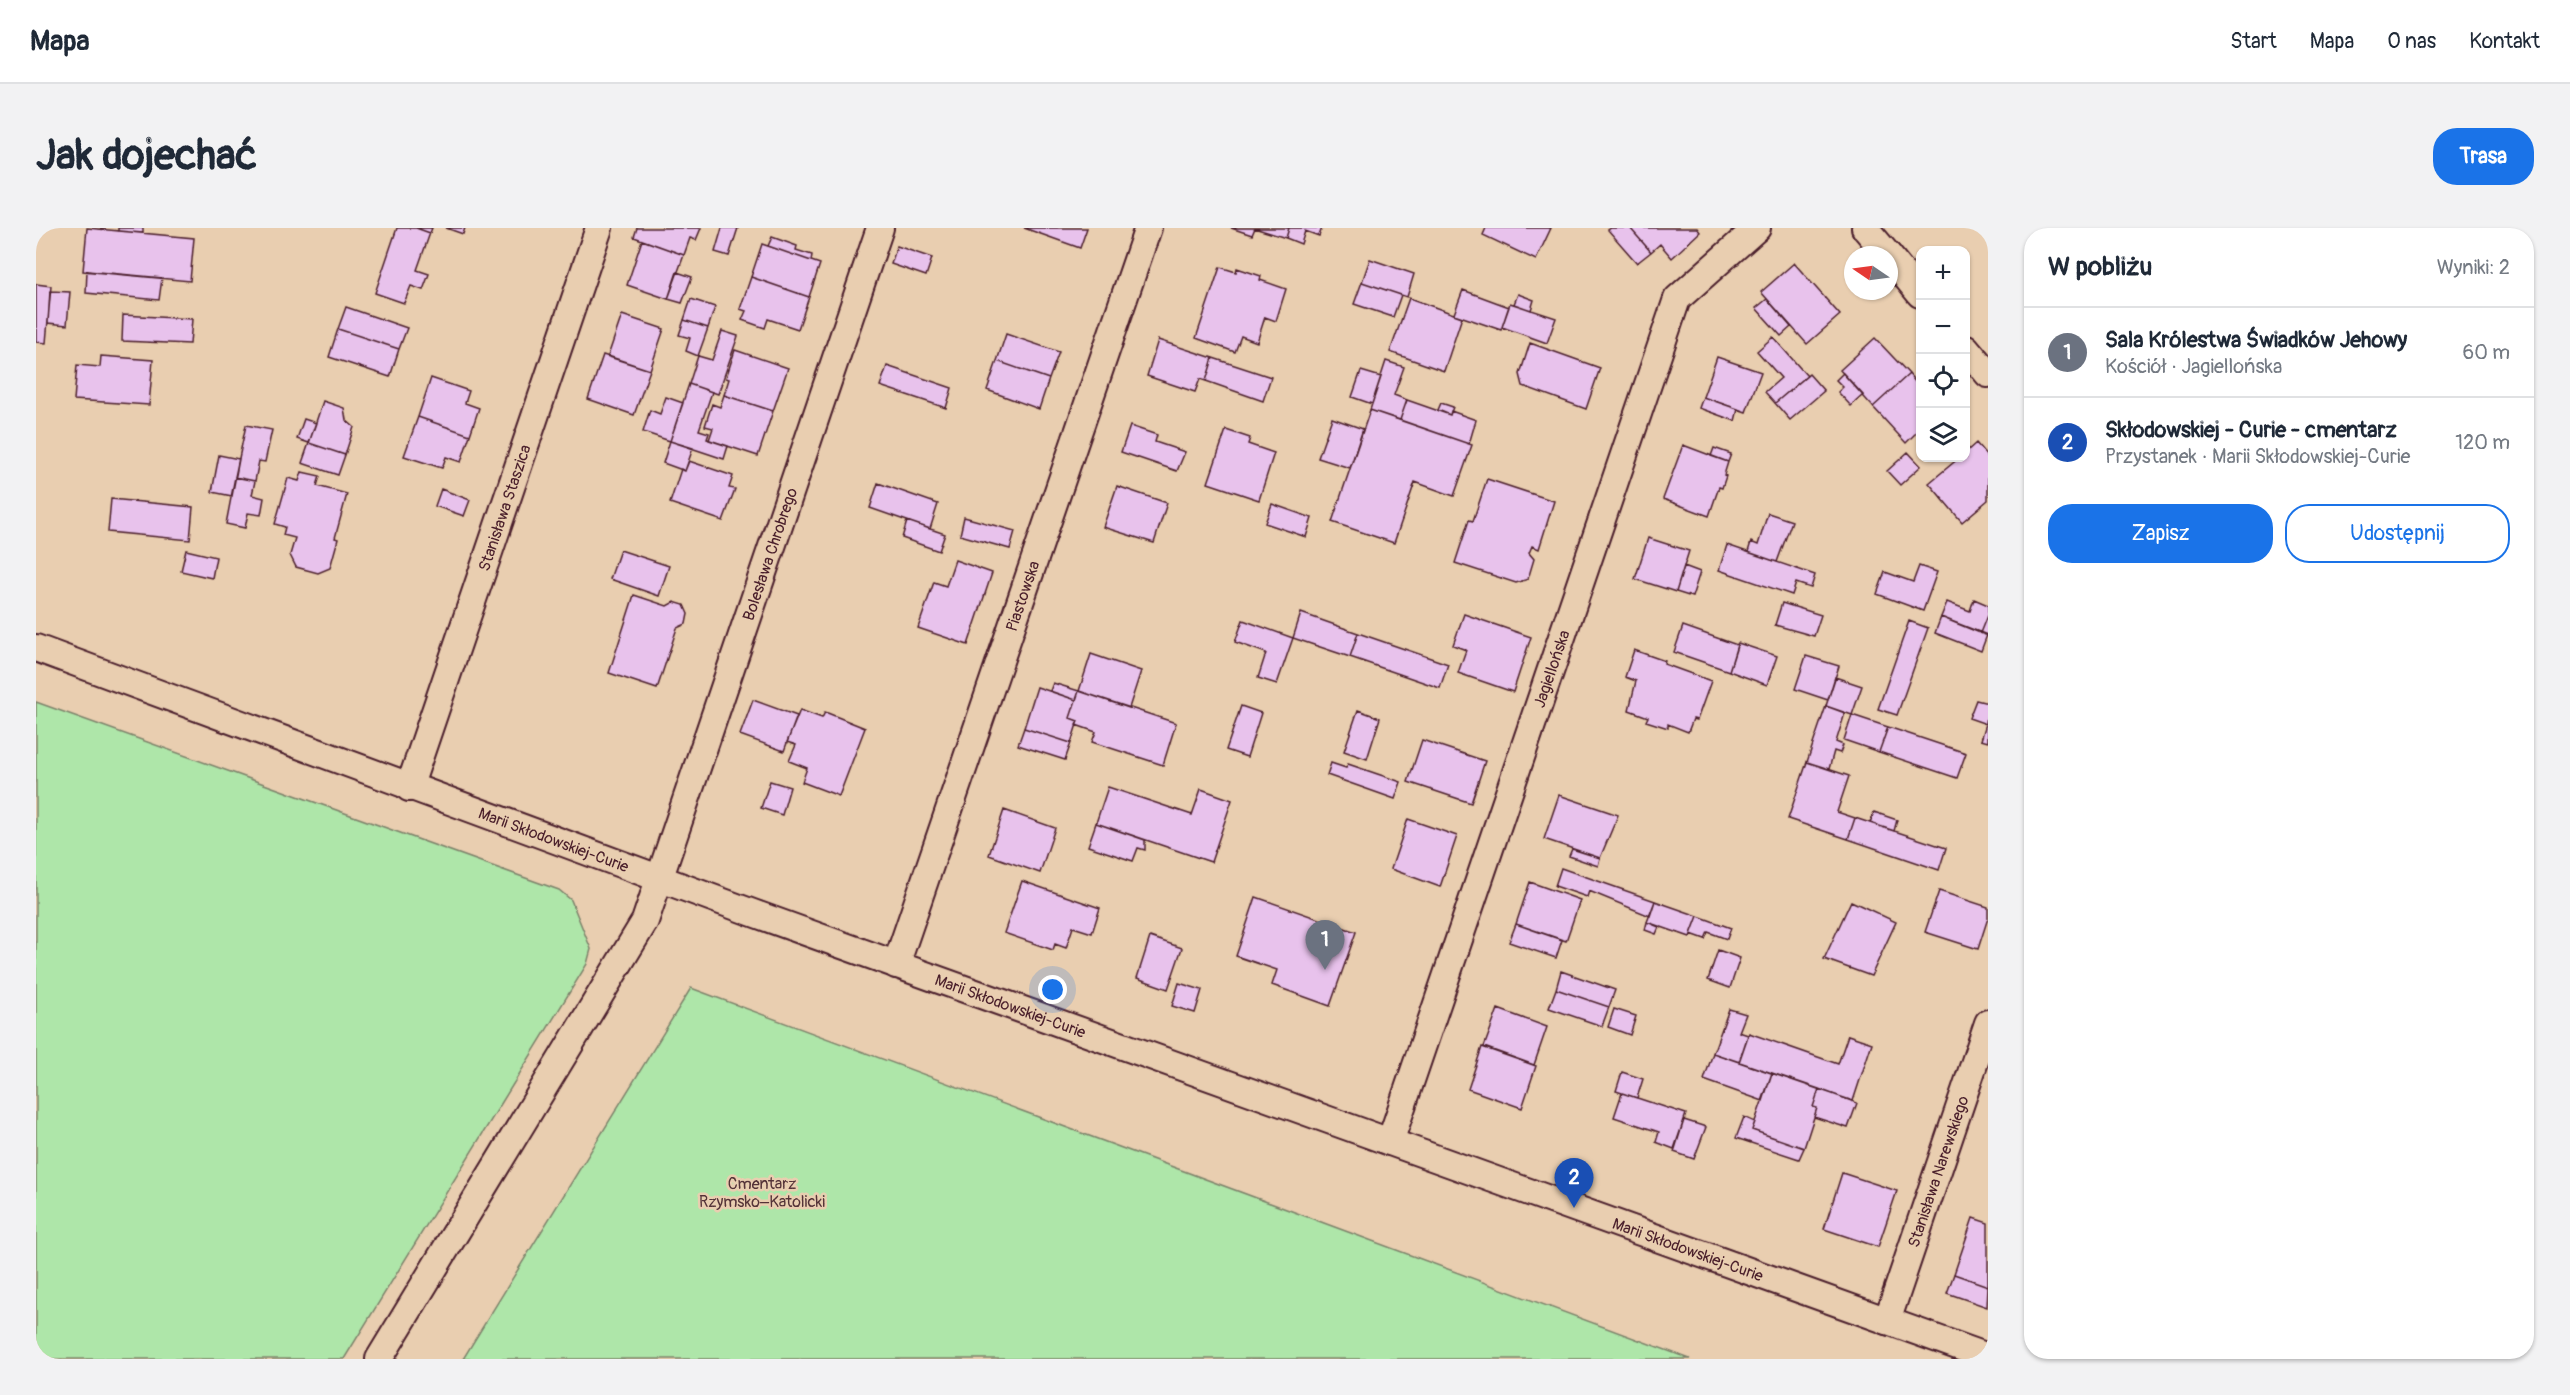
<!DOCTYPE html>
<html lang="pl">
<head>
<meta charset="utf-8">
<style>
	body { margin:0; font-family:Pangolin,sans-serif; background:#f2f2f3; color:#1f2937 }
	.controls { position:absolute; right:18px; top:18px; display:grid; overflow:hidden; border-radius:12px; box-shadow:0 2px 4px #0004 }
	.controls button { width:54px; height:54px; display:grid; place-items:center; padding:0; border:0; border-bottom:2px solid #e0e1e3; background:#fff; color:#1f2937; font:30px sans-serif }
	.compass { position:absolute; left:1808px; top:18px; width:54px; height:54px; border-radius:50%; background:#fff; box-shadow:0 2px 4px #0004; rotate:283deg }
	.you { position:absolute; left:1017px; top:762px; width:21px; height:21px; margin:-15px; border:4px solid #fff; border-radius:50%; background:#1a73e8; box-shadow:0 0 0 9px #1a73e833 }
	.badge { display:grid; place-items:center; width:39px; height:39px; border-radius:50%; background:#1a73e8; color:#fff; font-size:20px; font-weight:700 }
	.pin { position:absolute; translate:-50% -50px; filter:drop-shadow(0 2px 3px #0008) }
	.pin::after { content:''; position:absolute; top:32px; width:21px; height:18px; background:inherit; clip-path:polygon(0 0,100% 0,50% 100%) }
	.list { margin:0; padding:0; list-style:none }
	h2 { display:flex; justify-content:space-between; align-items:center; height:78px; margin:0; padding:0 24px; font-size:26px }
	h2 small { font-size:20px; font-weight:400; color:#747a83 }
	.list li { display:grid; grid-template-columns:39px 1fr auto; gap:18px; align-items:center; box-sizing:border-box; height:90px; padding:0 24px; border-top:2px solid #e0e1e3 }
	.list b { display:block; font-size:22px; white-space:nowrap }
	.list p { margin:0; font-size:20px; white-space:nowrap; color:#747a83 }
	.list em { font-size:20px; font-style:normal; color:#747a83 }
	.actions { display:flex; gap:12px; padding:18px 24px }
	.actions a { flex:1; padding:14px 0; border:2px solid #1a73e8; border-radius:24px; text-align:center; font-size:21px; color:#1a73e8 }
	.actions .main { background:#1a73e8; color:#fff }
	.icon { flex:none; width:33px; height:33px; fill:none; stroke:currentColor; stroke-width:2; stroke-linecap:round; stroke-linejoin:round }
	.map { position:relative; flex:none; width:1952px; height:1131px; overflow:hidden; border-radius:24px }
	header { display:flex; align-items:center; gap:36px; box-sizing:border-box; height:84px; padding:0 30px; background:#fff; border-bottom:2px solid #e0e1e3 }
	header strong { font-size:28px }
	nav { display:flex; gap:33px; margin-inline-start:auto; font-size:21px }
	.intro { display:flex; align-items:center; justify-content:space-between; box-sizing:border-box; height:144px; padding:0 36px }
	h1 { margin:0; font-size:42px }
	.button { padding:15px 27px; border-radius:24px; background:#1a73e8; color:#fff; font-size:21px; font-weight:700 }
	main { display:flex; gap:36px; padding:0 36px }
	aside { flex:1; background:#fff; border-radius:24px; box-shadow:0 2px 4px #0004 }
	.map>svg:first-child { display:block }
	.green { fill:#aee6a9; stroke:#7c826a; stroke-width:1.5 }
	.building { fill:#e8c2ec; stroke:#4a1f2b; stroke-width:1.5 }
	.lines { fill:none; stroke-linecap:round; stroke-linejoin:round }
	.minor-casing { stroke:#4a1f2b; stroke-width:30 }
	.minor { stroke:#e9ceb0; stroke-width:26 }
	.labels { text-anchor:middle; stroke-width:5; stroke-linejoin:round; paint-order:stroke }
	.street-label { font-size:16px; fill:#4a1f2b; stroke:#e9ceb0 }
	.park-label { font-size:16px; fill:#543338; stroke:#e9ceb0 }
</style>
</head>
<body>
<header>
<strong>Mapa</strong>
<nav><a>Start</a><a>Mapa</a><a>O nas</a><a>Kontakt</a></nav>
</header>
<div class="intro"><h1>Jak dojechać</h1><a class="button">Trasa</a></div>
<main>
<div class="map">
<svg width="1952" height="1131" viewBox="0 0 1952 1131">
	<rect width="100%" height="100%" fill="#e9ceb0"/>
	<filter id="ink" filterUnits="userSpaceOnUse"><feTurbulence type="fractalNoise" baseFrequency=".0167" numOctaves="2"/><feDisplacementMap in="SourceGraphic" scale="12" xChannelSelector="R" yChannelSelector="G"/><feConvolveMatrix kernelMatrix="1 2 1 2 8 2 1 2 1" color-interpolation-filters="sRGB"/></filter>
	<g filter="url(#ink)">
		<!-- green -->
		<path class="green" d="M0 474 523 662 535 672 555 721 551 736 308 1131H0Z
			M655 760 1654 1131H427Z"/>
		<!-- building -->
		<path class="building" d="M51 0 158 10 154 53 47 43Z
			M82 0H107V5L82 3Z
			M361 0H380L394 5 381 42 393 46 387 62 375 58 368 75 339 65Z
			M380 0H396L394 5Z
			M410 0H429L427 6Z
			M601 0H665L660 12 654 10 648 27 598 9Z
			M686 0H702L693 28 679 24Z
			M988 0H1051L1044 20Z
			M1195 0H1219L1216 7Z
			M1218 0H1253L1250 10Z
			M1253 0H1286L1283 8 1269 3 1265 16 1250 10Z
			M1450 0H1515L1500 32 1447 7Z
			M1575 0H1594L1615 24 1601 35 1572 2Z
			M1594 0H1661L1664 4 1636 30 1624 16 1615 24Z
			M736 9 761 18 760 22 776 27 775 33 732 18Z
			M606 12 648 27 632 71 591 57Z
			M726 16 784 36 773 69 715 49Z
			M861 18 896 30 890 48 855 36Z
			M1334 31 1378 46 1371 69 1326 54Z
			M1758 35 1804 87 1771 116 1725 64Z
			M1184 39 1200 44 1201 40 1225 48 1224 52 1250 61 1240 93 1229 89 1221 114 1205 108 1199 124 1160 110Z
			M51 43 126 50 123 72 50 65Z
			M641 44 656 49 646 75 632 71Z
			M715 49 773 69 762 101 732 91 729 100 706 92 710 83 704 81Z
			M1326 54 1365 67 1357 89 1318 76Z
			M0 56 15 58 10 115 0 114Z
			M1427 62 1473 79 1465 102 1418 86Z
			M14 63 34 64 31 97 12 95Z
			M1482 66 1498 72 1495 82 1478 76Z
			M1373 70 1426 89 1408 143 1354 124Z
			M655 71 679 79 672 100 648 92Z
			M1731 71 1755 99 1745 108 1720 80Z
			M1474 75 1520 90 1511 115 1466 99Z
			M310 79 371 100 363 121 302 101Z
			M87 87 156 91 154 116 86 113Z
			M586 87 628 101 614 142 572 128Z
			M648 92 672 100 662 128 650 123 654 110 643 107Z
			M302 101 363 121 354 149 293 129Z
			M686 103 702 108 682 166 653 156 662 128 676 132Z
			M970 106 1023 124 1013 151 961 133Z
			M1737 109 1771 148 1739 175 1729 164 1745 150 1721 123Z
			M1839 110 1873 146 1837 179 1804 142Z
			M1122 112 1177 130 1170 153 1164 151 1159 164 1111 148Z
			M1494 115 1564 140 1550 181 1487 158 1484 146Z
			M699 122 752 140 737 183 688 167 693 151 690 150Z
			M567 127 614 142 598 187 552 171Z
			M65 128 117 132 113 177 38 172 41 137 64 139Z
			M1681 129 1725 144 1710 184 1667 169Z
			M1177 130 1235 149 1227 173 1170 153Z
			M961 133 1013 151 1003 181 951 162Z
			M1350 133 1368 139 1358 167 1371 172 1364 192 1334 182Z
			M851 138 916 160 910 180 844 158Z
			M1325 143 1345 149 1336 176 1316 169Z
			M1807 145 1827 167 1815 178 1802 164 1807 159 1800 152Z
			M1773 146 1788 163 1754 192 1739 175Z
			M1873 146 1884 160V201L1870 215 1837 179Z
			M395 150 433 163 429 175 443 180 434 207 382 189Z
			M653 156 676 164 663 202 673 205 671 211 692 218 688 231 634 213Z
			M688 167 737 183 722 228 673 212 677 200 669 198 676 176 684 179Z
			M630 169 647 175 634 213 607 204 614 182 624 186Z
			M1667 169 1702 181 1699 193 1663 180Z
			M1371 172 1414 187 1415 183 1440 192 1433 216 1364 192Z
			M287 173 308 180 310 192 318 199 309 227 273 215Z
			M1405 175 1417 179 1414 187 1402 182Z
			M1334 182 1436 217 1418 268 1379 254 1358 315 1296 294Z
			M382 189 434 207 425 234 410 229 406 240 368 228Z
			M1296 190 1327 201 1314 240 1282 230Z
			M268 191 280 195 273 215 261 211Z
			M210 197 236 202 229 234 223 233 219 253 199 249Z
			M1094 198 1121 207 1119 214 1149 224 1141 243 1085 224Z
			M1190 202 1214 210 1212 216 1238 225 1223 272 1172 255Z
			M634 213 657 220 649 243 627 235Z
			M273 215 309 227 302 247 266 235Z
			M1940 215 1952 229V272L1926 294 1893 255 1923 230H1930V224Z
			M1647 217 1692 234 1688 247 1690 248 1686 260 1683 259 1673 288 1627 271Z
			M1678 220 1695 226 1692 234 1675 228Z
			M1872 224 1885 238 1864 257 1851 243Z
			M183 227 203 231 196 268 176 264Z
			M653 233 697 248 693 260 699 261 687 293 634 275 645 241 649 243Z
			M266 244 284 248 281 258 311 266 299 310 302 311 294 340 282 345 260 339 254 327 259 310 247 307 249 299 239 296 252 250 263 253Z
			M199 249 219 253 216 267 228 270 225 287 212 285 209 300 190 296Z
			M1451 251 1518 273 1503 321 1496 318 1493 325 1498 331 1492 351 1480 355 1419 335 1433 292 1437 293Z
			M842 255 902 276 894 301 834 280Z
			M1081 258 1131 275 1118 315 1067 299Z
			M405 261 434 272 428 288 399 278Z
			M75 271 157 279 154 312 72 304Z
			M1236 276 1276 290 1270 309 1229 295Z
			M1732 285 1756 293 1741 334 1712 324 1715 314 1722 317Z
			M928 289 979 303 974 321 924 307Z
			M871 293 909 306 903 323 866 310Z
			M1612 310 1653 323 1640 364 1599 351Z
			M1691 317 1779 347 1775 360 1760 355 1756 367 1683 342Z
			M150 322 180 329 176 350 145 343Z
			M584 322 633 338 623 368 574 351Z
			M919 332 956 345 932 417 882 400 898 354 910 358Z
			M1648 338 1664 344 1656 369 1640 364Z
			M1883 338 1901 344 1887 383 1841 366 1849 344 1877 354Z
			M598 367 631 378 638 374 648 377 652 386 650 396 641 400 621 461 573 445Z
			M1938 371 1952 377V385L1944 405 1905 389 1911 374 1934 383Z
			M1746 375 1785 387 1778 408 1739 397Z
			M1265 385 1322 405 1314 429 1257 410Z
			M1952 385V408L1944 405Z
			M1428 386 1495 409 1477 464 1422 445 1430 422 1417 417Z
			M1905 389 1951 407 1945 423 1899 405Z
			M1207 392 1257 410 1241 456 1222 450 1230 425 1199 414Z
			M1873 393 1892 400 1861 487 1842 481Z
			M1647 398 1701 417 1693 443 1638 424Z
			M1322 405 1412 436 1404 460 1314 429Z
			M1702 415 1741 428 1731 457 1693 443Z
			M1598 422 1629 433 1628 436 1675 453 1661 492 1657 491 1652 504 1632 496V500L1610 493 1612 489 1593 482 1600 453 1589 449Z
			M1055 426 1105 443 1093 480 1043 463Z
			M1770 428 1803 438 1792 472 1759 461Z
			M1799 449 1826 458 1816 487 1790 478Z
			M1017 455 1043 463 1040 472 1014 463Z
			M1001 459 1040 472 1034 490 1042 493 1035 515 988 500Z
			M1043 463 1140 495 1127 537 1056 514 1060 504 1040 497 1042 493 1034 490Z
			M717 472 761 488 748 523 704 507Z
			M1940 472 1952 475 1950 496 1933 490Z
			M1205 478 1225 485 1211 529 1190 522Z
			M1790 478 1809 485 1800 514 1807 517 1804 525 1798 523 1793 541 1771 534Z
			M764 482 786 490 789 484 829 500 803 568 766 554 771 540 753 533 760 517 751 514Z
			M1322 482 1344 490 1331 531 1308 523Z
			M1816 487 1852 499 1843 524 1808 512Z
			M1952 489V514L1945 512Z
			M1852 499 1930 525 1921 550 1843 524Z
			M988 500 1035 515 1029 532 982 517Z
			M1386 512 1449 533 1435 575 1372 554Z
			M1771 534 1813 548 1801 584 1819 590 1812 611 1752 591Z
			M1295 535 1310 540 1312 536 1365 554 1359 571 1291 547Z
			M734 553 754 559 746 587 725 580Z
			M1072 559 1156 587 1165 561 1196 572 1175 634 1060 595Z
			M1523 567 1582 587 1564 630 1508 611Z
			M968 582 1019 600 1004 645 953 627Z
			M1838 584 1861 592 1858 603 1834 595Z
			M1819 590 1910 620 1903 642 1812 611Z
			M1372 591 1421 608 1404 659 1355 641Z
			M1060 595 1109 612V622L1102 620 1097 633 1052 618Z
			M1536 621 1564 630 1562 638 1533 628Z
			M1525 640 1619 673 1614 688 1553 663 1551 669 1519 658Z
			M986 653 1064 680 1056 705 1037 699 1030 720 1019 716 1017 722 968 705Z
			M1494 654 1544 672 1530 713 1480 696Z
			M1903 663 1952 679V690L1942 721 1889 704Z
			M1220 669 1320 704 1294 778 1236 757 1241 742 1200 728Z
			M1619 673 1662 688 1654 709 1611 694Z
			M1815 673 1860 694 1835 748 1788 731Z
			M1662 688 1695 700 1691 711 1672 704 1669 711 1655 706Z
			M1611 694 1623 699 1620 706 1609 702Z
			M1480 696 1526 712 1520 730 1473 714Z
			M1114 709 1146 720 1132 761 1101 750Z
			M1682 722 1704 730 1694 760 1672 752Z
			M1525 743 1579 762 1573 779 1520 761Z
			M1143 755 1166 762 1159 785 1136 778Z
			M1520 761 1573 779 1566 798 1513 780Z
			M1462 781 1511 799 1498 837 1448 819Z
			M1578 781 1600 788 1594 807 1572 799Z
			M1693 781 1710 786 1703 804 1712 807 1703 834 1677 825Z
			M1713 805 1802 836 1812 807 1836 815 1817 873 1703 834Z
			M1446 819 1500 838 1486 880 1432 861Z
			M1677 825 1736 845 1727 873 1668 852Z
			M1586 844 1607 851 1601 870 1580 863Z
			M1736 845 1783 861 1777 879 1781 880 1768 920 1716 902Z
			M1783 861 1821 875 1812 900 1778 889 1781 880 1777 879Z
			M1586 865 1650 886 1638 921 1620 914 1623 904 1578 889Z
			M1708 889 1719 894 1716 902 1768 920 1763 931 1700 910Z
			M1648 892 1670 899 1658 931 1638 924Z
			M1806 945 1861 963 1842 1019 1788 1001Z
			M1937 990 1952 995V1058L1918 1046Z
			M1918 1046 1952 1058 1951 1079 1911 1065Z"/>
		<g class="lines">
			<!-- minor casing -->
			<g class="minor-casing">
				<g id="minor">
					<path d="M1829 0 1852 27"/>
					<path d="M1853 28 1884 66"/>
					<path d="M1930 120 1952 146"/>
					<path id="s1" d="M0 420 717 685 1952 1129"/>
					<path id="s2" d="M373 560 563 0"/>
					<path id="s3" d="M860 737 1112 0"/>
					<path id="s4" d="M1354 914 1641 71 1721 0"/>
					<path id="s5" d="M1851 1093 1952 795"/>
					<path id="s6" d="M343 1131 609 693 844 0"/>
				</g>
			</g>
			<!-- minor -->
			<use href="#minor" class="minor"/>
		</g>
	</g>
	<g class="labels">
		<!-- street labels -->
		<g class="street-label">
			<text dy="6" stroke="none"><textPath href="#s2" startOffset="296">Stanisława Staszica</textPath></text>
			<text dy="6" stroke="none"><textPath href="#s6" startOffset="900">Bolesława Chrobrego</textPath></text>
			<text dy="6" stroke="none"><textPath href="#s3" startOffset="390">Piastowska</textPath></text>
			<text dy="6" stroke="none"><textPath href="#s4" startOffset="500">Jagiellońska</textPath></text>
			<text dy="6" stroke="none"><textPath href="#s1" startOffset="552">Marii Skłodowskiej-Curie</textPath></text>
			<text dy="6" stroke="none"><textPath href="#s1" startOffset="1038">Marii Skłodowskiej-Curie</textPath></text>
			<text dy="6" stroke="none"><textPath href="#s5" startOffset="158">Stanisława Narewskiego</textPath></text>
			<text dy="6" stroke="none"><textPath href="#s1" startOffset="1758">Marii Skłodowskiej-Curie</textPath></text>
		</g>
		<!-- park labels -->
		<g class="park-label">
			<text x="726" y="961">Cmentarz<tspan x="726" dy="18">Rzymsko–Katolicki</tspan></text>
		</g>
	</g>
</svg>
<div class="controls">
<button>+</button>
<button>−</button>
<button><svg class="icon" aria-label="locate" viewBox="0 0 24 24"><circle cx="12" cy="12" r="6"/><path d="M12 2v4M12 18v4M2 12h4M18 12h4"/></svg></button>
<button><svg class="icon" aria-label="layers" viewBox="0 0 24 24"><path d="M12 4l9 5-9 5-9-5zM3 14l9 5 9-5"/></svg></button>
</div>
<svg class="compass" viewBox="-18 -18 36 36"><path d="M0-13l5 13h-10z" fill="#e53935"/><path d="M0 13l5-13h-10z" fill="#747a83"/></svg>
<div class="you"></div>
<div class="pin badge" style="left:1289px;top:742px;background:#6b7280">1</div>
<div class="pin badge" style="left:1538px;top:980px;background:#1a4fb4">2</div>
</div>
<aside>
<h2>W pobliżu<small>Wyniki: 2</small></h2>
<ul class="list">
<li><span class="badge" style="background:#6b7280">1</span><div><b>Sala Królestwa Świadków Jehowy</b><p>Kościół · Jagiellońska</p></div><em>60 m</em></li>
<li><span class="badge" style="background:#1a4fb4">2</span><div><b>Skłodowskiej - Curie - cmentarz</b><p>Przystanek · Marii Skłodowskiej-Curie</p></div><em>120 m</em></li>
</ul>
<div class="actions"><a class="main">Zapisz</a><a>Udostępnij</a></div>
</aside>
</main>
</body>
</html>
